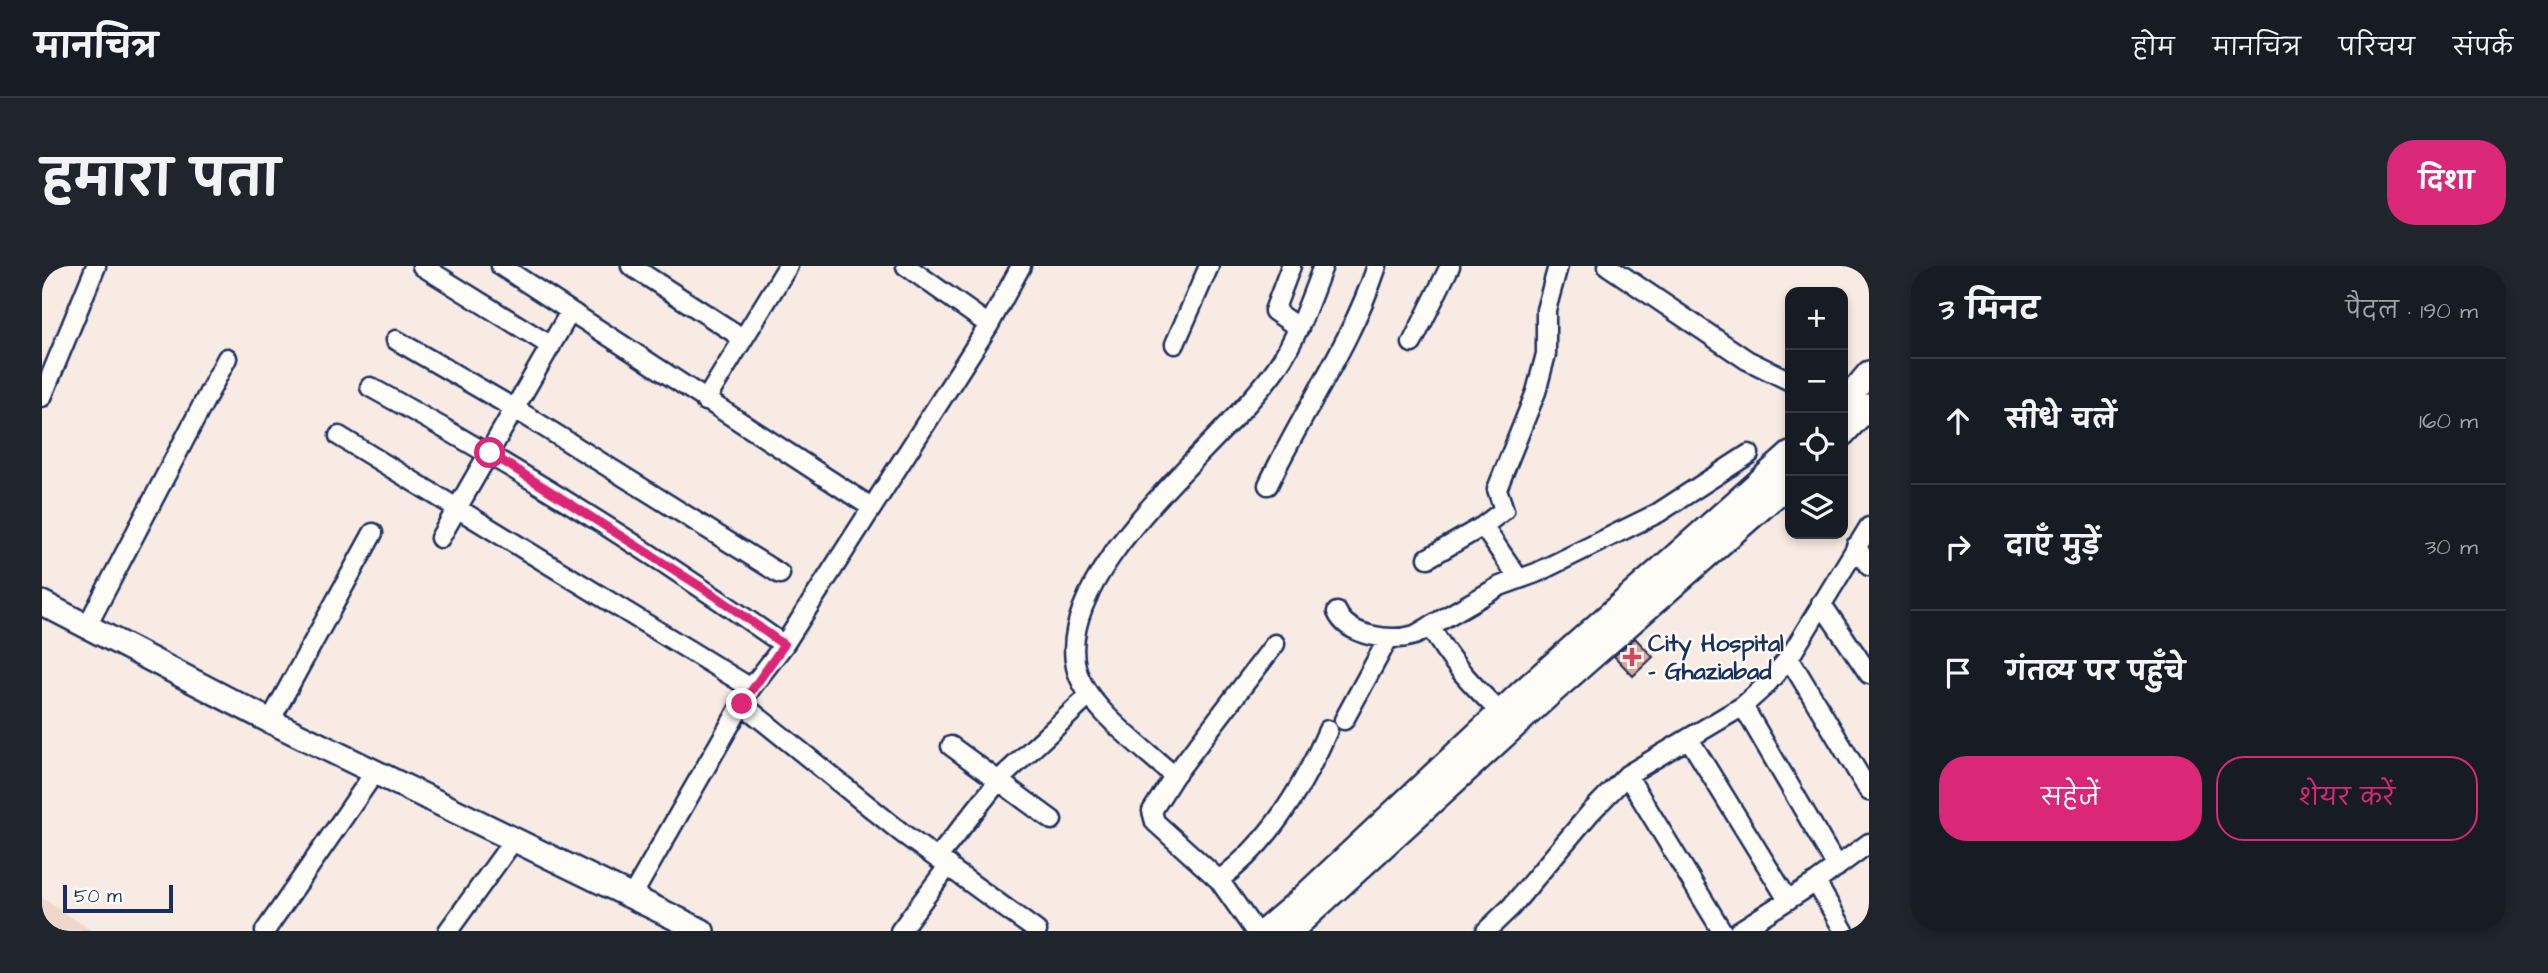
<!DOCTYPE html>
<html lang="hi">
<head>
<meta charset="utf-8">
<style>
	body { margin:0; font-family:"Architects Daughter","Playpen Sans Deva",sans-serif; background:#20242c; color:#f1f3f6 }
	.controls { position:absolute; right:21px; top:21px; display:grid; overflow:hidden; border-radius:14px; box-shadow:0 4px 10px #0003 }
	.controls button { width:63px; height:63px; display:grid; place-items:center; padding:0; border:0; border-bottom:2px solid #363941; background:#171b24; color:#f1f3f6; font:35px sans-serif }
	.scale { position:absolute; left:21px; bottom:18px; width:110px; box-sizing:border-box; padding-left:7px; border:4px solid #1b2f5e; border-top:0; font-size:19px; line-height:24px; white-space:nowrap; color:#1b2f5e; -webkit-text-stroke:5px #fdfcf7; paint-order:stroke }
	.stop { position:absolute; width:21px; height:21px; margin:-16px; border:5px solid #db2777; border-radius:50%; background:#fff }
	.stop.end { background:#db2777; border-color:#fff; box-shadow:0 2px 7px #0008 }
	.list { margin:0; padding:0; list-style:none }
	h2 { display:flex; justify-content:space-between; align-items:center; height:91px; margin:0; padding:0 28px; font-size:30px }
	h2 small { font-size:23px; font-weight:400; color:#9ea1a6 }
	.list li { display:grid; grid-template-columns:46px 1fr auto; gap:21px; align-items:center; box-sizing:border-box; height:126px; padding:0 28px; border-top:2px solid #363941 }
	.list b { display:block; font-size:26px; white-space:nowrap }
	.list em { font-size:23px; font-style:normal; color:#9ea1a6 }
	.actions { display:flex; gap:14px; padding:21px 28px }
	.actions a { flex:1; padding:16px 0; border:2px solid #db2777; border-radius:28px; text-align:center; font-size:24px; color:#db2777 }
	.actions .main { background:#db2777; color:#fff }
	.icon { flex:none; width:38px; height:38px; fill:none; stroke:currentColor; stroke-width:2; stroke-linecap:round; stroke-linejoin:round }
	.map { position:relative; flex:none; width:1827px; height:665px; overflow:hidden; border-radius:28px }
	header { display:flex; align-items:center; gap:42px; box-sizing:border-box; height:98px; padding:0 35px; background:#171b24; border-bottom:2px solid #363941 }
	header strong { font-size:33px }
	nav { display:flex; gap:38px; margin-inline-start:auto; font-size:24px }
	.intro { display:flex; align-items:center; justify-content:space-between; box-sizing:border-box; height:168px; padding:0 42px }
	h1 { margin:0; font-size:49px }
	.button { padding:18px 32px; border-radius:28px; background:#db2777; color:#fff; font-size:24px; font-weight:700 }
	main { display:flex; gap:42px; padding:0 42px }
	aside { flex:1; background:#171b24; border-radius:28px; box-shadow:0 4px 10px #0003 }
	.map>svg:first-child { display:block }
	.built { fill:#f0d7cc }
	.building { fill:#dfa995; stroke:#1b2f5e; stroke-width:2 }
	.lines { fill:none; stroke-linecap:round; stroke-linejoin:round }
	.minor-casing { stroke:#1b2f5e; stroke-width:23 }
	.major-casing { stroke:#1b2f5e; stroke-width:28 }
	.minor { stroke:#fdfcf7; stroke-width:18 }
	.major { stroke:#fdfcf7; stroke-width:23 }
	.route { stroke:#db2777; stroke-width:9 }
	.poi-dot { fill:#d1495b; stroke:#fdfcf7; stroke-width:2.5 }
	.labels { text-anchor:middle; stroke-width:5; stroke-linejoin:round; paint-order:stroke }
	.poi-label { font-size:24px; font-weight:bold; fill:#1b2f5e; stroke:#fdfcf7; text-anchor:start }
</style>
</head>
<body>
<header>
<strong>मानचित्र</strong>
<nav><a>होम</a><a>मानचित्र</a><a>परिचय</a><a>संपर्क</a></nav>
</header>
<div class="intro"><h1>हमारा पता</h1><a class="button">दिशा</a></div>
<main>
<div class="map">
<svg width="1827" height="665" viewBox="0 0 1827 665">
	<rect width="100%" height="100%" fill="#f7ebe3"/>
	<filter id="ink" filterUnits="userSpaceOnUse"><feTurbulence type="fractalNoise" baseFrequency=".0143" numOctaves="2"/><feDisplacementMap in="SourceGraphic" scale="14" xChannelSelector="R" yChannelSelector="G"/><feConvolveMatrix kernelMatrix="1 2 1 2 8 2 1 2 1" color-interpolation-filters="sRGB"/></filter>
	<g filter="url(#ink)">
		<!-- built -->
		<path class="built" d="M0 632 50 665H0Z"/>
		<!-- building -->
		<path class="building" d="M1593 372 1611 391 1591 410 1572 390Z"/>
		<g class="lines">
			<!-- minor casing -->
			<g class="minor-casing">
				<path id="minor" d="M380 0 509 80
					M459 0 829 241
					M589 0 699 71
					M864 0 947 59
					M1249 0 1232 45 1257 62
					M1566 0 1705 94 1748 115
					M354 74 475 144 738 308
					M1370 77 1408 0
					M1133 78 1167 0
					M328 121C471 199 609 285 742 379
					M0 131 54 0
					M663 135 746 0
					M297 170 709 422
					M1226 219C1261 145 1309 78 1335 0
					M1441 260 1462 244 1455 223 1494 126 1504 88V44L1516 0
					M398 272 528 46
					M1814 280 1827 300
					M1386 292 1441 260 1477 313
					M1779 337 1827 408
					M1295 346C1306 371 1350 376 1373 369L1458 320 1494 307 1616 247 1707 188
					M1388 360C1407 395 1430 419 1458 446
					M44 362 185 92
					M1747 392 1827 525
					M700 438 860 567 995 665
					M1701 440 1795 601
					M1302 454 1346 373
					M228 455 331 267
					M1647 473 1746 634
					M909 480 1010 554
					M1585 509 1680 665
					M1132 510 1233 378
					M896 591 958 513 1046 431
					M1177 614C1228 576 1261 521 1286 464
					M1774 616 1802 665
					M590 630 709 422 742 379 947 59 979 0
					M223 665 333 506
					M406 665 471 575
					M858 665 907 599
					M1213 665 1177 614 1113 556 1110 545 1132 510C1102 482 1043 441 1034 401 1012 303 1183 177 1235 101 1256 70 1268 34 1281 0
					M1444 665 1469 641 1548 547 1585 509 1701 440 1722 421 1747 392 1827 261
					M1697 665 1774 616 1827 577"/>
			</g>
			<!-- major casing -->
			<g class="major-casing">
				<path id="major" d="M1801 138 1827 107
					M1801 168 1827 140
					M0 337 228 455 660 665
					M1222 665 1256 636 1482 424 1748 188
					M1249 665 1508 428 1748 217"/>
			</g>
			<!-- minor -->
			<use href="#minor" class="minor"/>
			<!-- major -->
			<use href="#major" class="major"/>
		</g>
	</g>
	<g class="lines" filter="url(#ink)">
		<!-- route -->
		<path class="route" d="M448 187 675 331 742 379 700 438"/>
	</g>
	<!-- markers -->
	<path class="poi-dot" d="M1586.5 380.5h7v7h7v7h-7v7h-7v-7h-7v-7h7z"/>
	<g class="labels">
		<!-- poi labels -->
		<g class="poi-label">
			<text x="1606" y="385">City Hospital<tspan x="1606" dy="28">- Ghaziabad</tspan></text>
		</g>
	</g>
</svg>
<div class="controls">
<button>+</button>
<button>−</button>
<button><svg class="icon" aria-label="locate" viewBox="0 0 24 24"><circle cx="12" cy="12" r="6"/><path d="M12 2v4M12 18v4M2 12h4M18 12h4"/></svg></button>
<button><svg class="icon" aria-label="layers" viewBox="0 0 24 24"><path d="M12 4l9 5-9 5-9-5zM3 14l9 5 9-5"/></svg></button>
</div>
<div class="scale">50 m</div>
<div class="stop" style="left:448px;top:187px"></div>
<div class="stop end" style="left:700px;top:438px"></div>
</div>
<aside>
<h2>3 मिनट<small>पैदल · 190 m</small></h2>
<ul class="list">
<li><svg class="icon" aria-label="ahead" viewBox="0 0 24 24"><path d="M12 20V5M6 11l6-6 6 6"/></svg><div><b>सीधे चलें</b></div><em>160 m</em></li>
<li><svg class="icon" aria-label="right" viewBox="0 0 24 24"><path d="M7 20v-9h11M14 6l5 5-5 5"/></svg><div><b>दाएँ मुड़ें</b></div><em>30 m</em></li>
<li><svg class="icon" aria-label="arrive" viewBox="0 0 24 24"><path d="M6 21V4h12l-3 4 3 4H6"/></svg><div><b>गंतव्य पर पहुँचे</b></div></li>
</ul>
<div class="actions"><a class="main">सहेजें</a><a>शेयर करें</a></div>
</aside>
</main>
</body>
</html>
